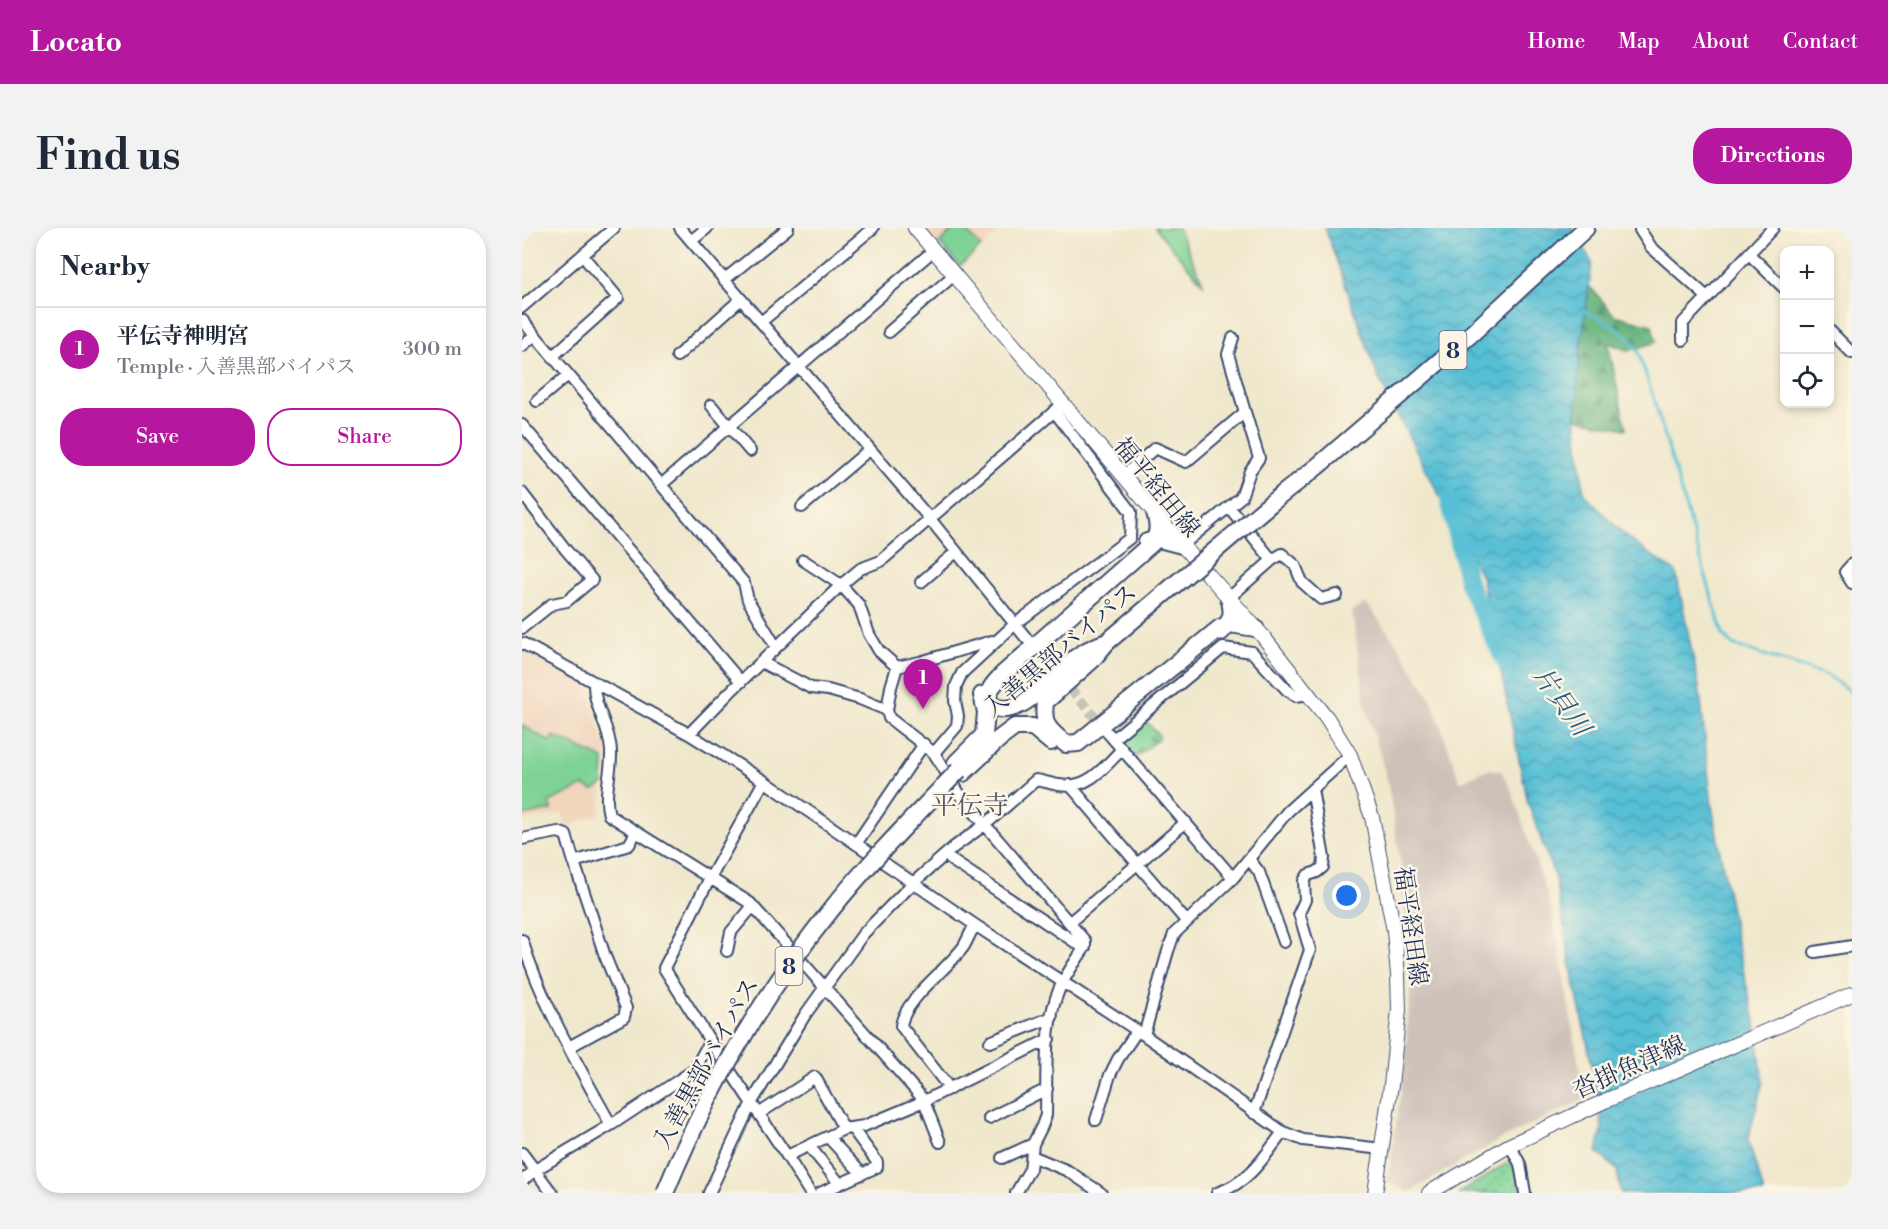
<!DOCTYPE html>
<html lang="en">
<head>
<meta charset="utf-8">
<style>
	body { margin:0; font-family:"Libre Bodoni","Noto Serif JP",serif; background:#f2f2f3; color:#1f2937 }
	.controls { position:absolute; right:18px; top:18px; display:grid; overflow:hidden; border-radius:12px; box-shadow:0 3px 9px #0003 }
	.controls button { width:54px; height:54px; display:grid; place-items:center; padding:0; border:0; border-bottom:2px solid #e0e1e3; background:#fff; color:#1f2937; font:30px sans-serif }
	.you { position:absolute; left:825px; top:668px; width:21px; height:21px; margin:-15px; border:4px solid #fff; border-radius:50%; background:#1a73e8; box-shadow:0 0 0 9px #1a73e833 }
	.badge { display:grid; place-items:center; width:39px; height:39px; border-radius:50%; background:#b5179e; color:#fff; font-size:20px; font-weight:700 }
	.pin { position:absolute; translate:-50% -50px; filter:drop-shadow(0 2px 3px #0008) }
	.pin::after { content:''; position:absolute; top:32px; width:21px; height:18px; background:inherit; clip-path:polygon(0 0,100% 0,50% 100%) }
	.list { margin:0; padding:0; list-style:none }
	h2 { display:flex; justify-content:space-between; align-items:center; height:78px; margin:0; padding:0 24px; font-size:26px }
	h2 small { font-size:20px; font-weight:400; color:#747a83 }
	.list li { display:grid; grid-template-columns:39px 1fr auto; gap:18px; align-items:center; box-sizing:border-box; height:84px; padding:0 24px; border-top:2px solid #e0e1e3 }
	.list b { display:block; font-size:22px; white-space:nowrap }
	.list p { margin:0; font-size:20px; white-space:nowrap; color:#747a83 }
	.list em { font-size:20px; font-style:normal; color:#747a83 }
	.actions { display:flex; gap:12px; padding:18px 24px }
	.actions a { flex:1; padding:14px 0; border:2px solid #b5179e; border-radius:24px; text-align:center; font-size:21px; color:#b5179e }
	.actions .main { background:#b5179e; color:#fff }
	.icon { flex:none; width:33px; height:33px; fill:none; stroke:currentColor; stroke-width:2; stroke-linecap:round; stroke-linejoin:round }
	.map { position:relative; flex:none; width:1330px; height:965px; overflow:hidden; border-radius:24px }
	header { display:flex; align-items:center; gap:36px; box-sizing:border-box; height:84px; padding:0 30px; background:#b5179e; color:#fff }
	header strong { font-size:28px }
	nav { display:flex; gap:33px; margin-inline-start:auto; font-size:21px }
	.intro { display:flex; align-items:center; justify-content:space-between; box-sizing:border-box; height:144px; padding:0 36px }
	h1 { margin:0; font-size:42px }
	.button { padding:15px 27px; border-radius:24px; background:#b5179e; color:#fff; font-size:21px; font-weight:700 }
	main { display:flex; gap:36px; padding:0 36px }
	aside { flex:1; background:#fff; border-radius:24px; box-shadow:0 3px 9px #0003 }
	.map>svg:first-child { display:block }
	.built { fill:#f1d5bc }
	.industrial { fill:#cec1b9 }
	.grass { fill:#7ed295; stroke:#4c807a; stroke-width:1.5 }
	.forest { fill:url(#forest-firs); stroke:#40726e; stroke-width:1.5 }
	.cemetery { fill:url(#cemetery-stones); stroke:#4c807a; stroke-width:1.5 }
	.park { fill:url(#park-dots); stroke:#4c807a; stroke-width:1.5 }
	.water { fill:url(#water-waves); stroke:#39779a; stroke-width:1.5 }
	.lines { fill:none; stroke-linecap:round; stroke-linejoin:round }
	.stream { stroke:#57bfd5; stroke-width:3 }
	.river { stroke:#57bfd5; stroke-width:18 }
	.minor-tunnel { stroke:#c5c3b6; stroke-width:10; stroke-dasharray:10 5; stroke-linecap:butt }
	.minor-casing { stroke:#3b4b6e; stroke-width:14 }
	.secondary-casing { stroke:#3b4b6e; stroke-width:16 }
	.trunk-casing { stroke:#3b4b6e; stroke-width:20 }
	.minor { stroke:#fff; stroke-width:10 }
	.secondary { stroke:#fff; stroke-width:14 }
	.trunk { stroke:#fff; stroke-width:16 }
	.trunk-bridge-casing { stroke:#3b4b6e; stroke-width:20; stroke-linecap:butt }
	.trunk-bridge { stroke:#fff; stroke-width:16 }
	.labels { text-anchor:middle; stroke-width:5; stroke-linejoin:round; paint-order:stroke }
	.shield { fill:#fcf5e5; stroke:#5e6a86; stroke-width:1.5 }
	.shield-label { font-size:22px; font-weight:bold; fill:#1b2f5e }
	.street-label { font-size:24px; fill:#1b2f5e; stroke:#fcf5e5 }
	.water-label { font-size:26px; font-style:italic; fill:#2d5a82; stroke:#fcf5e5 }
	.neighbourhood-label { font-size:26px; fill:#545666; stroke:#fcf5e5 }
</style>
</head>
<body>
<header>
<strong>Locato</strong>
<nav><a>Home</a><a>Map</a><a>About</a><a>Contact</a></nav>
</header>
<div class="intro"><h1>Find us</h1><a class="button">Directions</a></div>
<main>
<aside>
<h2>Nearby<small></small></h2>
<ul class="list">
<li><span class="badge">1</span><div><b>平伝寺神明宮</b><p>Temple · 入善黒部バイパス</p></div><em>300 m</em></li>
</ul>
<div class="actions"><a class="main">Save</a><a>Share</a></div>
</aside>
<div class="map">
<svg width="1330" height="965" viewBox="0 0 1330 965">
	<defs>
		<pattern id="forest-firs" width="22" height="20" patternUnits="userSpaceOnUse" patternTransform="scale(1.5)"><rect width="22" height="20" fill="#66b47e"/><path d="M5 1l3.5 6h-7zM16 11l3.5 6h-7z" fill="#53936a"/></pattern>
		<pattern id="cemetery-stones" width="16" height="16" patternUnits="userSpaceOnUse" patternTransform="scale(1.5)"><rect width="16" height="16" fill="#7ed295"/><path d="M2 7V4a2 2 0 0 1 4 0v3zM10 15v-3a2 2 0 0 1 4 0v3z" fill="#66ab7d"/></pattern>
		<pattern id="park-dots" width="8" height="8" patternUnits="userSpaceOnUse" patternTransform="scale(1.5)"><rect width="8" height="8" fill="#7ed295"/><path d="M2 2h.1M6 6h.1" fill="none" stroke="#66ab7d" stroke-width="1.8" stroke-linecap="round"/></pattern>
		<pattern id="water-waves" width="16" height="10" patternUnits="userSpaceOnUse" patternTransform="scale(1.5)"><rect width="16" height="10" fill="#57bfd5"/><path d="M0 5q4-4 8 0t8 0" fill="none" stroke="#479cb0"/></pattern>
	</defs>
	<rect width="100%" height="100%" fill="#fcf5e5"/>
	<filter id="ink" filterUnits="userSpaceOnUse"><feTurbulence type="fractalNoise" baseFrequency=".0167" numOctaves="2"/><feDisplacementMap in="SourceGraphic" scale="12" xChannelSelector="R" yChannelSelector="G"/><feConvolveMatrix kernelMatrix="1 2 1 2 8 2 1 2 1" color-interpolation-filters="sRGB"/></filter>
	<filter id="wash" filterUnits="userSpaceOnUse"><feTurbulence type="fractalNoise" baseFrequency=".008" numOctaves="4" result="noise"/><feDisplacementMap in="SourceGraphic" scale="24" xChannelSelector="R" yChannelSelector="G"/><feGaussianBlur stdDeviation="1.35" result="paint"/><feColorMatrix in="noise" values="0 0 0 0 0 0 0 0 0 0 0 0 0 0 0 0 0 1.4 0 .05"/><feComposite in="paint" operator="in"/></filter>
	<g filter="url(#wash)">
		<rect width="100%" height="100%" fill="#f0e8cc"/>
		<!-- built -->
		<path class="built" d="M403 0H482L436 39Z
			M0 420 64 456 85 523 78 586 45 599 40 585 0 594Z"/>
		<!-- industrial -->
		<path class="industrial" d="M844 375 877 419 910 473 938 554 966 541 979 543 990 563 1030 682 1063 871 981 910 887 964 865 955 882 844 889 754 879 637 865 551 844 480 830 383Z"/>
		<!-- grass -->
		<path class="grass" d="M433 0H442L459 19 438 38 417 15Z
			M633 0H656L682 57Z
			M0 497 28 514 32 508 82 531 81 557 71 563 62 558 27 574 30 582 0 588Z"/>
		<!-- forest -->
		<path class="forest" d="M1041 35 1071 62 1092 87 1130 97 1134 114 1107 123 1086 115 1104 201 1038 187Z"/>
		<!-- cemetery -->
		<path class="cemetery" d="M622 491 638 509 614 529 598 511Z"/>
		<!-- park -->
		<path class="park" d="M990 932 993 937 1000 965H937Z"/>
		<!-- water -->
		<path class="water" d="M803 0H1050L1070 35 1058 125 1054 189 1062 266 1104 309 1154 344 1178 464 1190 578 1214 711 1233 794 1241 853 1226 912 1242 965H1099L1095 942 1075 924 1080 901 1072 847 1050 744 1033 650 1006 575 959 348 856 149Z"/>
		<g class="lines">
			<!-- stream -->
			<path class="stream" d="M1060 82C1080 92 1104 102 1115 121L1131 168 1201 407 1211 417 1307 448 1330 465"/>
			<!-- river -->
			<path class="river" d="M927 271 946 355 983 434"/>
		</g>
	</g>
	<g filter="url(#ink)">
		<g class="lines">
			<!-- minor-tunnel -->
			<path class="minor-tunnel" d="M509 415 583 501"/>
			<!-- minor casing -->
			<g class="minor-casing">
				<path id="minor" d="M158 0 408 291 505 411
					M1118 2 1129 19 1185 69
					M169 13 185 0
					M1227 26 1262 60
					M202 52 266 0
					M0 79 92 0
					M0 92 222 355 226 372 254 419
					M239 94 351 0
					M1308 103 1330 125
					M367 104 433 46
					M1161 112V95L1251 0
					M0 118 13 107
					M31 128 96 70 60 27
					M155 128 219 71
					M15 173 46 147
					M189 177 228 223
					M0 197 219 454
					M602 247 633 220 664 234 723 184 706 126 711 110
					M139 257 412 22
					M0 265 44 322 70 352 45 373 30 376 0 400
					M280 279 348 221
					M707 279 750 332 707 370
					M660 317 719 269 728 243 737 230 723 184
					M281 332 319 357 337 377 347 406 357 423 375 439 369 459 365 482
					M750 332 760 326 773 337 780 354 799 371 815 367
					M1330 336 1323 344 1330 355
					M399 354 434 324
					M0 415 167 506 242 553 453 697 622 807 761 904 781 912 860 921
					M239 434 289 460 306 462 338 471 365 482 367 490 412 525 440 570 563 713V719C554 733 543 747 537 762 521 800 525 847 524 887L520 898 511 916 508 941 494 965
					M375 439 398 434 470 413
					M72 455C71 478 88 499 89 523 90 545 81 566 87 587L228 675 395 864 402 873 418 914
					M586 505 711 650
					M167 506 208 464 319 357 338 341 359 333 542 175
					M591 511 701 420 730 424 765 462 774 468 786 466
					M412 525 435 498 436 488 433 473 434 458 440 445 492 397 608 310 609 284 532 183
					M242 553 180 665 142 740 188 813 265 928 322 901 342 898 402 873 527 811
					M548 557 665 694
					M0 611 36 604 44 607 52 634 107 617 114 604
					M334 616 402 516
					M727 631 737 644 762 714
					M429 632 562 720
					M548 694 664 594
					M0 712C21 778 56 837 89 897
					M205 723 209 704 231 678
					M1293 724 1330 718
					M622 807 646 723 652 706 711 650 766 583 828 527
					M468 814 530 789
					M47 819 102 789 104 780 83 728 52 634
					M428 861 379 798C382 771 427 740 442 718 446 711 449 703 453 697
					M238 885 293 849 322 901
					M732 885 788 722 777 685 783 672 782 653 786 647 795 644 801 639 802 630 790 561
					M467 890 525 861
					M574 892 588 847 596 831 615 803
					M306 909 340 946
					M988 917 998 936 1003 965
					M287 918 318 956
					M0 925 30 965
					M265 928 288 965
					M510 928 546 943 579 965
					M480 930 511 916
					M0 953 13 942 89 897 172 842 188 813
					M187 965 230 874 283 787 341 706 391 655 432 619 464 596 514 552C522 553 529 556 537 557 565 562 583 539 600 521
					M298 965 355 939V934L330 900
					M695 965C727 955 742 929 761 904"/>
			</g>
			<!-- secondary casing -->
			<g class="secondary-casing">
				<path id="secondary" d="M393 0 660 317 739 406 805 490 828 527 850 589 872 703 876 747 877 782 869 857 853 965
					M907 965 988 917 1083 873 1330 766"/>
			</g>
			<!-- trunk casing -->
			<g class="trunk-casing">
				<path id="trunk" d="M748 276 797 237 947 108 1064 0
					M625 314 637 311 660 317
					M699 404C710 393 712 384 707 370
					M585 414C573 418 562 423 552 431 531 447 495 497 467 476 464 462 472 456 481 446L630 315C638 305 636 296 633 284
					M585 414 570 432 523 474C520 498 527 502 544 516L556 515 698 400 708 396 733 400
					M434 535 462 507 464 484 460 467
					M441 545 477 511 493 499H511L529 514"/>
			</g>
			<!-- minor -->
			<use href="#minor" class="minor"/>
			<!-- secondary -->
			<use href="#secondary" class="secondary"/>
			<!-- trunk -->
			<use href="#trunk" class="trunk"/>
			<!-- trunk-bridge casing -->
			<g class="trunk-bridge-casing">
				<path id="trunk-bridge" d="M585 414 748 276
					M143 965C184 865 240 768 308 683 348 633 393 588 437 542"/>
			</g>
			<!-- trunk-bridge -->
			<use href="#trunk-bridge" class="trunk-bridge"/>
		</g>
	</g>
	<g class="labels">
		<!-- shield labels -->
		<g class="shield">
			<rect x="917.5" y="103" width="27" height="38" rx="4.5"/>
			<rect x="253.5" y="719" width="27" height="38" rx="4.5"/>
		</g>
		<g class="shield-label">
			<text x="931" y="130">8</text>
			<text x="267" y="746">8</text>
		</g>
		<!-- street labels -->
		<g class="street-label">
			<text transform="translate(635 259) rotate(51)" y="8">福平経田線</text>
			<text transform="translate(538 422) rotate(-40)" y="8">入善黒部バイパス</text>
			<text transform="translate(889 698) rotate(82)" y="8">福平経田線</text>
			<text transform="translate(184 835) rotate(-61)" y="8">入善黒部バイパス</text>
			<text transform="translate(1107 839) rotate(-24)" y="8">沓掛魚津線</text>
		</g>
		<!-- water labels -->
		<g class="water-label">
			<text transform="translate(1040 473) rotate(54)" y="9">片貝川</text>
		</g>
		<!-- neighbourhood labels -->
		<g class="neighbourhood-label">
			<text x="448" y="586">平伝寺</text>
		</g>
	</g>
</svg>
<div class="controls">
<button>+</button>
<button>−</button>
<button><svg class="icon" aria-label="locate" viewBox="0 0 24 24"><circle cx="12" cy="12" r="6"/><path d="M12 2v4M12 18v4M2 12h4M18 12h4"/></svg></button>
</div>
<div class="you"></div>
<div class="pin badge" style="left:401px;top:481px">1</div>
</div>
</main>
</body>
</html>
